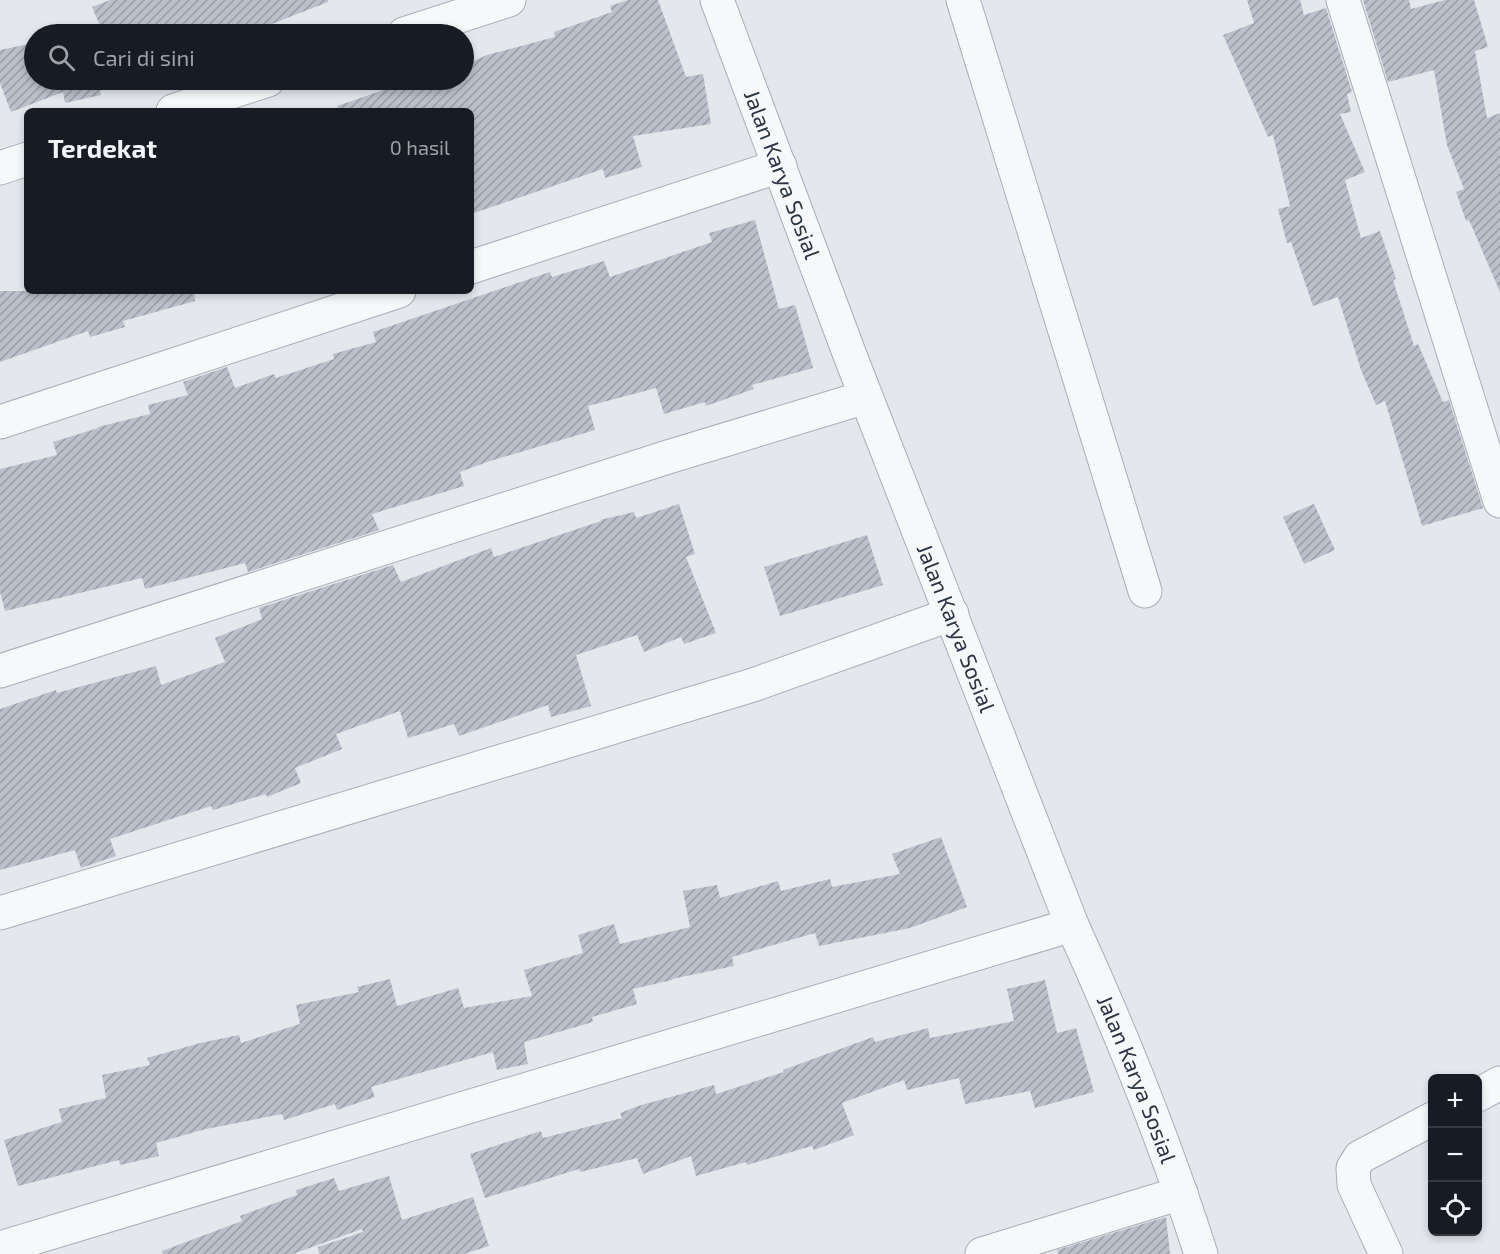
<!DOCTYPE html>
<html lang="id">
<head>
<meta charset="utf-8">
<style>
	body { margin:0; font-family:"Exo 2",sans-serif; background:#20242c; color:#f1f3f6 }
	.controls { position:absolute; right:18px; bottom:18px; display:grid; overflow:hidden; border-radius:9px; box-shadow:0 3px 9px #0003 }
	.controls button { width:54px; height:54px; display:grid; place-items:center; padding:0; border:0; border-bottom:2px solid #363941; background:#171b24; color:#f1f3f6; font:30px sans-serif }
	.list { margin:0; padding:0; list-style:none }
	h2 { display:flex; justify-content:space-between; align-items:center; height:78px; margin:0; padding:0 24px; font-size:26px }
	h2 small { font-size:20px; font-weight:400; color:#9ea1a6 }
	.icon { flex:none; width:33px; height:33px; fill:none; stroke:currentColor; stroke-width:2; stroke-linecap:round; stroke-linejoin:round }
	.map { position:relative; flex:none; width:1500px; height:1254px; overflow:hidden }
	.search { position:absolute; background:#171b24; box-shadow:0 3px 9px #0003; left:24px; top:24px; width:450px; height:66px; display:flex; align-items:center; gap:15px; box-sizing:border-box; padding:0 21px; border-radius:33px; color:#9ea1a6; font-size:22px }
	.panel { position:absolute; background:#171b24; box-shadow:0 3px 9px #0003; left:24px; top:108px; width:450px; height:186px; border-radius:9px }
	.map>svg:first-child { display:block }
	.building { fill:url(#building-hatch) }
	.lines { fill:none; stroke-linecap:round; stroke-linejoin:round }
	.street-casing { stroke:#a9aeb7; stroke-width:35 }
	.street { stroke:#f7f8fa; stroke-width:33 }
	.labels { text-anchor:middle; stroke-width:6; stroke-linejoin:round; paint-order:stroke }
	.street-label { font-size:22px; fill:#2b3445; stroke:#f4f6f9 }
</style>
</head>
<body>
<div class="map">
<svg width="1500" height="1254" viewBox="0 0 1500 1254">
	<defs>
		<pattern id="building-hatch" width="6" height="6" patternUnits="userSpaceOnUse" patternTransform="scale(1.5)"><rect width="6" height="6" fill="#bbc0ca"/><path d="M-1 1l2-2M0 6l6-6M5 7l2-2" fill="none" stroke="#989da6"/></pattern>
	</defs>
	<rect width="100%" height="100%" fill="#e4e7ec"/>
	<!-- building -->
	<path class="building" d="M110 0H328V2L246 34H71L101 28 92 7Z
		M628 0H658L686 77 703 74 711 124 633 136 642 167 605 178 603 169 471 214V111H338L337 106 413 80H464V65L487 55 555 37 554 32 612 12 610 6Z
		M1247 0H1300L1304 15 1326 8 1352 92 1347 94 1351 112 1340 114 1365 172 1345 180 1361 238 1380 231 1396 279 1393 280 1414 346 1418 344 1443 402 1449 400 1483 508 1422 526 1385 401 1376 405 1361 370 1338 297 1313 306 1291 242 1287 243 1278 209 1290 206 1273 135 1268 137 1223 35 1254 23Z
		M1363 0H1409L1411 9 1445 0H1474L1488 47 1475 51 1487 118 1500 113V292L1469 220 1466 221 1456 192 1464 189 1447 145 1434 70 1388 82Z
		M34 43V80H129L100 91 101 95 65 103 63 92 11 112 0 83V50Z
		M755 220 779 309 795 305 813 368 752 385 754 389 706 406 705 402 664 414 656 388 588 406 595 430 490 461 460 472 464 486 372 514 379 530 248 572 245 563 145 589 142 578 5 611 0 592V469L57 455 53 442 98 428V427L150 414 148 405 188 395 183 382 227 367 235 388 274 374 276 378 334 359 333 354 376 342 373 332 550 272 552 277 604 261 610 277 712 242 709 233Z
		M0 291H194L195 301 123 321 125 327 90 337 88 331 0 362Z
		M679 504 695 554 686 557 716 633 684 644 681 637 644 652 637 635 576 655 591 706 551 717 548 705 459 736 454 724 408 738 400 711 336 734 342 749 295 768 301 783 267 797 266 794 213 810 211 806 110 839 116 856 81 868 75 850 0 870V709L56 690 57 693 156 666 161 685 225 662 215 638 262 619 259 608 393 565 401 582 491 548 494 557 601 521 600 520 634 512 636 518Z
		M1314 504 1335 550 1304 564 1283 517Z
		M867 535 883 585 780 616 764 567Z
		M941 837 967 907 910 928 819 946 815 933 732 957 734 966 672 979V980L633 989 637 1004 592 1017 593 1022 524 1042 528 1064 497 1070 493 1052 371 1087 375 1097 337 1110 335 1104 284 1120 282 1114 206 1129 156 1143 159 1156 120 1165 119 1160 18 1186 4 1140 62 1122 59 1109 106 1098 102 1075 150 1065 147 1058 200 1043 239 1035 241 1043 300 1024 296 1005 359 992 357 987 390 979 397 1006 458 988 464 1008 532 996 524 970 583 953 578 935 614 924 620 944 690 927 683 891 717 885 720 898 778 881 781 891 830 879 832 887 900 874 892 854Z
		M1045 980 1057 1033 1076 1028 1094 1092 1035 1108 1030 1091 965 1104 959 1078 907 1090 904 1080 842 1103 854 1135 814 1150 812 1146 747 1165 746 1162 696 1176 691 1156 643 1174 637 1158 580 1172 579 1169 485 1198 470 1154 541 1131 543 1138 622 1118 620 1113 638 1106 714 1085 716 1094 784 1072 783 1070 873 1037 875 1042 928 1028 930 1038 1014 1021 1007 989Z
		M389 1176 402 1220 473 1197 489 1246 464 1254H319L318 1247 363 1232 362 1229 293 1254H163L162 1251 242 1221 240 1216 297 1195 296 1190 334 1178 339 1191Z
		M1166 1217 1170 1254H1058L1057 1250Z"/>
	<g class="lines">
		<!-- street casing -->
		<g class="street-casing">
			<g id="street">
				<path id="s1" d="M717 0 851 358 1072 925C1121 1032 1165 1142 1201 1254"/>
				<path d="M963 0 1145 591"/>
				<path d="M1343 0 1500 501"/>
				<path d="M404 34 509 0"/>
				<path d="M173 111 268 80"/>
				<path d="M0 168 27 159"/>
				<path d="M471 267 780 166"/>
				<path d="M0 422 399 291"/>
				<path d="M0 671 668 457 866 397"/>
				<path d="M0 913 753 685 952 614"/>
				<path d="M1478 1095 1500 1083"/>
				<path d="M0 1248 1072 925"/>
				<path d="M982 1254 1181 1193"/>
				<path d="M1386 1254 1354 1185 1353 1168 1360 1157 1432 1119"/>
			</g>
		</g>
		<!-- street -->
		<use href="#street" class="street"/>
	</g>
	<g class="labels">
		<!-- street labels -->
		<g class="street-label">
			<text dy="8" stroke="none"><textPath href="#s1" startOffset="186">Jalan Karya Sosial</textPath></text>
			<text dy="8" stroke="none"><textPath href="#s1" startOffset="672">Jalan Karya Sosial</textPath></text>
			<text dy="8" stroke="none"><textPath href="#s1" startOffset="1158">Jalan Karya Sosial</textPath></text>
		</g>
	</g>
</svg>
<div class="controls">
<button>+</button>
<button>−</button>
<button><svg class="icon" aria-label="locate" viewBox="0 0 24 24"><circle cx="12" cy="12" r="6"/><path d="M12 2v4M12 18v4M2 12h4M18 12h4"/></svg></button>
</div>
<div class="search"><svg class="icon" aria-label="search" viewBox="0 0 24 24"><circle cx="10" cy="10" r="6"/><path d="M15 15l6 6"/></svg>Cari di sini</div>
<section class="panel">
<h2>Terdekat<small>0 hasil</small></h2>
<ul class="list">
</ul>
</section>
</div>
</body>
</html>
